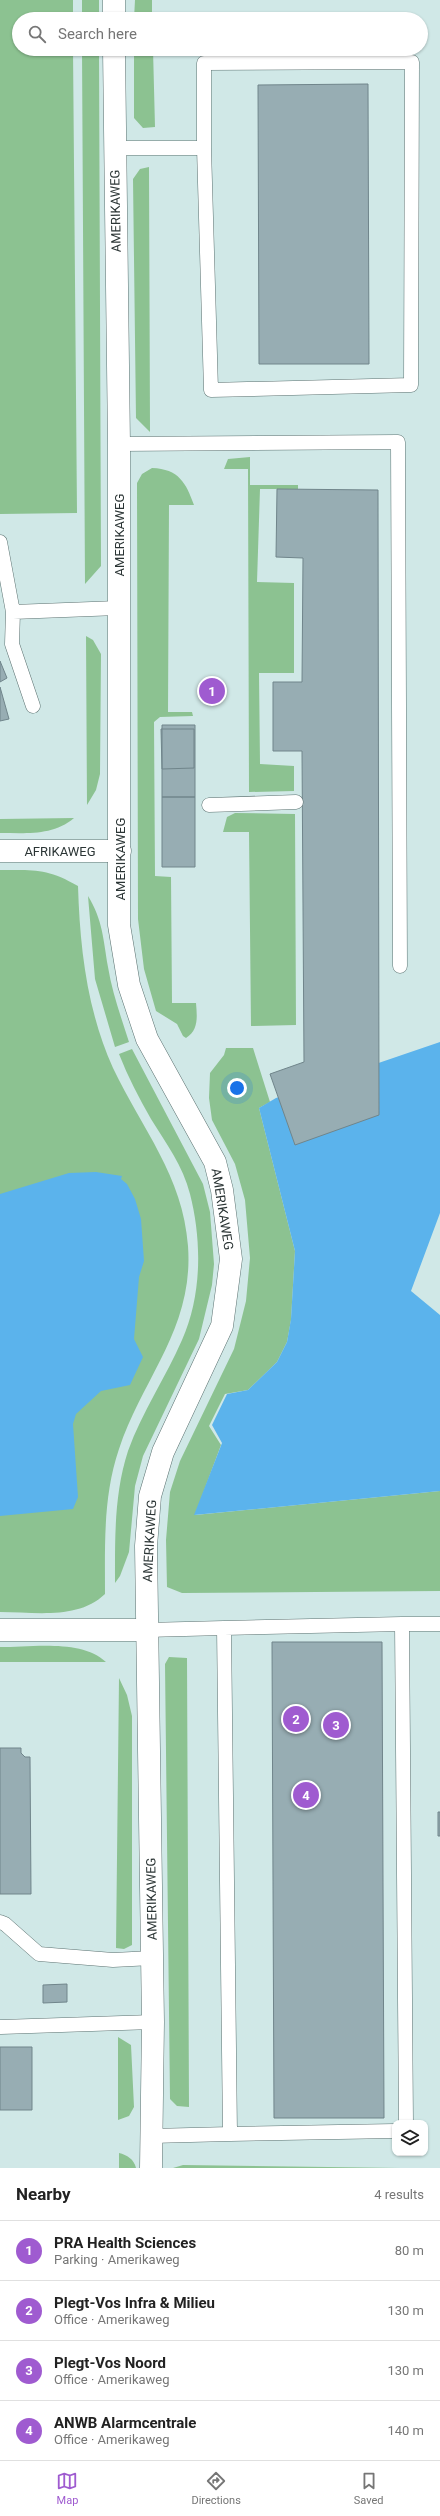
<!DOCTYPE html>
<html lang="en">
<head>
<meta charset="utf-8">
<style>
	body { margin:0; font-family:Roboto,sans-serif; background:#f6f6f6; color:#222 }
	.controls { position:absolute; right:12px; bottom:12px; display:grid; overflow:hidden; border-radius:8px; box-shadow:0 1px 3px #0004 }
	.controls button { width:36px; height:36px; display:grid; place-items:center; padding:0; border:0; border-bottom:1px solid #e0e0e0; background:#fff; color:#222; font:20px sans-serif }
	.you { position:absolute; left:237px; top:1088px; width:14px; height:14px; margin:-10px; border:3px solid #fff; border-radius:50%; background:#1a73e8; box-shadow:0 0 0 6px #1a73e833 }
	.badge { display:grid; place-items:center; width:26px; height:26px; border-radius:50%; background:#9f5bd0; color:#fff; font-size:13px; font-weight:700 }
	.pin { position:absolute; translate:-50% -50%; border:2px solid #fff; box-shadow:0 1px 4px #0006 }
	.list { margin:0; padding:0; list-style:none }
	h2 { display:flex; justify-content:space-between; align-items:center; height:52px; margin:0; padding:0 16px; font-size:17px }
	h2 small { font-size:13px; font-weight:400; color:#767676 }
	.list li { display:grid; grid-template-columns:26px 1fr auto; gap:12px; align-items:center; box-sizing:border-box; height:60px; padding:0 16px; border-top:1px solid #e0e0e0 }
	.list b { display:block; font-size:15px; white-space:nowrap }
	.list p { margin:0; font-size:13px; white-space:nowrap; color:#767676 }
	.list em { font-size:13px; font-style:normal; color:#767676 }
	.icon { flex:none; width:22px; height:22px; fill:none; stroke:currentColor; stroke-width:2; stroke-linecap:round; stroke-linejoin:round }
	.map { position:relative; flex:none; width:440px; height:2168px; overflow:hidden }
	.search { position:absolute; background:#fff; box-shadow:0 1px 3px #0004; left:12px; right:12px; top:12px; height:44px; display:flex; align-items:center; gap:10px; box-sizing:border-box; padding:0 14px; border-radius:22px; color:#767676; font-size:15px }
	.sheet { height:292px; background:#fff }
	nav { display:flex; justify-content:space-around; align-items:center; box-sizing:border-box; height:56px; border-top:1px solid #e0e0e0; background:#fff; font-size:11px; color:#767676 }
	nav a { display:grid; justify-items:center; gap:2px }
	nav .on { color:#9f5bd0 }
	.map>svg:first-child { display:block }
	.green { fill:#8cc291 }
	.water { fill:#5bb3ec }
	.building { fill:#97adb3; stroke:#70858b }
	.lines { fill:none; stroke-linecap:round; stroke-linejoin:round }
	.lane-casing { stroke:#5c7271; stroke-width:15 }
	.street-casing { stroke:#5c7271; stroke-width:23 }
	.lane { stroke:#fff; stroke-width:14 }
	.street { stroke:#fff; stroke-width:22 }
	.labels { text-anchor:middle; stroke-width:3; stroke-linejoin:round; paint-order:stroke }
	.street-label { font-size:13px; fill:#2b3535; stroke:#fff }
</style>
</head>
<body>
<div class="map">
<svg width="440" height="2168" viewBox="0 0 440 2168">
	<rect width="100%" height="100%" fill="#d0e8e7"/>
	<!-- green -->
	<path class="green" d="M0 0H73V19H19V49H73L77 513 0 514Z
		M82 0H99V19H82Z
		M135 0H152V19H134Z
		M82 49H99L101 566 85 584Z
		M134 49H153L155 127 143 128 134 118Z
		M149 167 150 432 136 418 133 179 140 169Z
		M250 457V485H298V489H260L257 582 294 583V673H259L260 764 294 766V791L249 792 248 469H224L228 459Z
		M152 468C179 469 186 483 194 505H169L168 712H192L193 716 160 717 154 722 155 876 171 877 172 1003H196C197 1016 199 1030 186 1038L183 1036 177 1024 156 1011 144 969 138 919 137 483 142 474Z
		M86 636 93 640 101 654 100 774 96 790 87 805Z
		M235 813 295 814 296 1025 251 1026 249 832H223L227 817Z
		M74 818C53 836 26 833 0 833V819Z
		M0 870C34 870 47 868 78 886 80 949 87 1010 113 1068 142 1129 183 1176 188 1246 194 1328 143 1377 119 1449 103 1496 105 1545 105 1594 78 1620 35 1612 0 1612Z
		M88 896C103 921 103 938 108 967 112 992 121 1017 129 1042L115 1047 95 979Z
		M226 1048H253L270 1102 259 1108 295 1251 291 1320 287 1342 277 1362 248 1390 225 1394 209 1426 221 1445 195 1515 440 1491V1591L182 1593 167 1587 166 1540 170 1492 180 1461 234 1349 246 1301 250 1258 245 1200 235 1164 212 1120 209 1098 210 1073 224 1055Z
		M132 1049 203 1184 210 1212 214 1264 212 1285 199 1339 143 1456 135 1486 129 1552 120 1576 115 1583C115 1539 114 1494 128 1451 142 1412 166 1377 182 1340 202 1295 202 1241 190 1194 183 1166 166 1143 151 1119 139 1098 128 1077 119 1054Z
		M0 1647C32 1647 82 1639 106 1662H0Z
		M169 1657 187 1658 189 2107 177 2106 170 2099 165 1664Z
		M119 1678 127 1695 132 1716V1945L124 1949 116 1948Z
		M118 2037 131 2045 134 2107 129 2116 118 2120Z
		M119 2153C127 2155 134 2159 136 2168H119Z
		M183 2165 401 2168H173Z"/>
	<!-- water -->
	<path class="water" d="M440 1042V1213L411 1291 440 1315V1491L194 1515 222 1443 212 1425 227 1394 248 1390 277 1362 287 1342 291 1319 295 1251 259 1108 276 1098Z
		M96 1172 122 1176 121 1179 127 1184 135 1199 141 1219 144 1261 139 1277 134 1339 143 1357 130 1385 101 1391 76 1414 73 1424 78 1497 73 1509 0 1516V1194L69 1173Z"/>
	<!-- building -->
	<path class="building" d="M368 84 369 364H259L258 85Z
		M277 489 378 490 379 1115 295 1145 270 1074 304 1062 302 751H273V682H302L303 558 276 557Z
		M0 661 7 678 0 682Z
		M0 687 9 719 0 721Z
		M162 725H195V797H162Z
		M161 729H194V768L162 769Z
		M162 797H195V867H162Z
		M272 1642H382L384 2118H274Z
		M0 1748H21V1753L25 1757H30L31 1894H0Z
		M438 1812H440V1836H438Z
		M67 1984V2002L43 2003V1985Z
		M0 2047H32V2110H0Z"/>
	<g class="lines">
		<!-- lane casing -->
		<g class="lane-casing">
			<path id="lane" d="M412 62 411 385 211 390 204 148V63Z
				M114 148H204
				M119 444 398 442 400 966
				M0 542 13 612 12 644 33 706
				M13 612 118 608
				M209 805 296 802
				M402 1624H440
				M224 1628 402 1624 406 2123
				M146 1630 224 1628 230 2134 151 2136
				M0 1922 5 1924 39 1954 113 1960 152 1958
				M1 2027 153 2022
				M230 2134 395 2131"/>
		</g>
		<!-- street casing -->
		<g class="street-casing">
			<path id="street" d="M114 0V19
				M114 49 119 444V925L129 985 147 1039 215 1162 222 1190 231 1259 222 1326 163 1452 150 1496 146 1546 153 2022 151 2168
				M0 851H120
				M0 1630H146"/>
		</g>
		<!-- lane -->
		<use href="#lane" class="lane"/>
		<!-- street -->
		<use href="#street" class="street"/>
	</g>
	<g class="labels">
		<!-- street labels -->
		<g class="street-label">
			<text transform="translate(115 211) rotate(-91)" y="5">AMERIKAWEG</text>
			<text transform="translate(119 535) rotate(-90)" y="5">AMERIKAWEG</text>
			<text x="60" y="856">AFRIKAWEG</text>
			<text transform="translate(120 859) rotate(-90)" y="5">AMERIKAWEG</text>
			<text transform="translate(223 1209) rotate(81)" y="5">AMERIKAWEG</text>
			<text transform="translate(149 1541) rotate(-87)" y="5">AMERIKAWEG</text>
			<text transform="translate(151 1899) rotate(-91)" y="5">AMERIKAWEG</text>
		</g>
	</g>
</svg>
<div class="controls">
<button><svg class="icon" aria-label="layers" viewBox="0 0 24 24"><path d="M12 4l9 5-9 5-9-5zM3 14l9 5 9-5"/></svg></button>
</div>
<div class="you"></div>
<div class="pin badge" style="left:212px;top:691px">1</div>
<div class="pin badge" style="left:296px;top:1719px">2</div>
<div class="pin badge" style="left:336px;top:1725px">3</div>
<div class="pin badge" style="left:306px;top:1795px">4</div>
<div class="search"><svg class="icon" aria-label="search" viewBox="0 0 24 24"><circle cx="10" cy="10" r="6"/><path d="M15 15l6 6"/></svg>Search here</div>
</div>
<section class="sheet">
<h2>Nearby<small>4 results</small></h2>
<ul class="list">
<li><span class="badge">1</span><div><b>PRA Health Sciences</b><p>Parking · Amerikaweg</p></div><em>80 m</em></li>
<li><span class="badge">2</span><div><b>Plegt-Vos Infra &amp; Milieu</b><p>Office · Amerikaweg</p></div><em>130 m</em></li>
<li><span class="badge">3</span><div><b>Plegt-Vos Noord</b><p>Office · Amerikaweg</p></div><em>130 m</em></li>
<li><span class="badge">4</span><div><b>ANWB Alarmcentrale</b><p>Office · Amerikaweg</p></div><em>140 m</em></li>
</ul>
</section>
<nav>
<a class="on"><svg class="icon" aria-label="map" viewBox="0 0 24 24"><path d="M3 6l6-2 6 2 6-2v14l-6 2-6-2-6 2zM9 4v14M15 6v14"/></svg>Map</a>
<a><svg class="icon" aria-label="directions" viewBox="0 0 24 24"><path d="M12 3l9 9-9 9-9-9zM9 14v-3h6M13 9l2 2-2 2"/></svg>Directions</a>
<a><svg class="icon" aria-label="saved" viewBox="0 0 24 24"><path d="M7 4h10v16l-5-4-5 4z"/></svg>Saved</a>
</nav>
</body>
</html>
